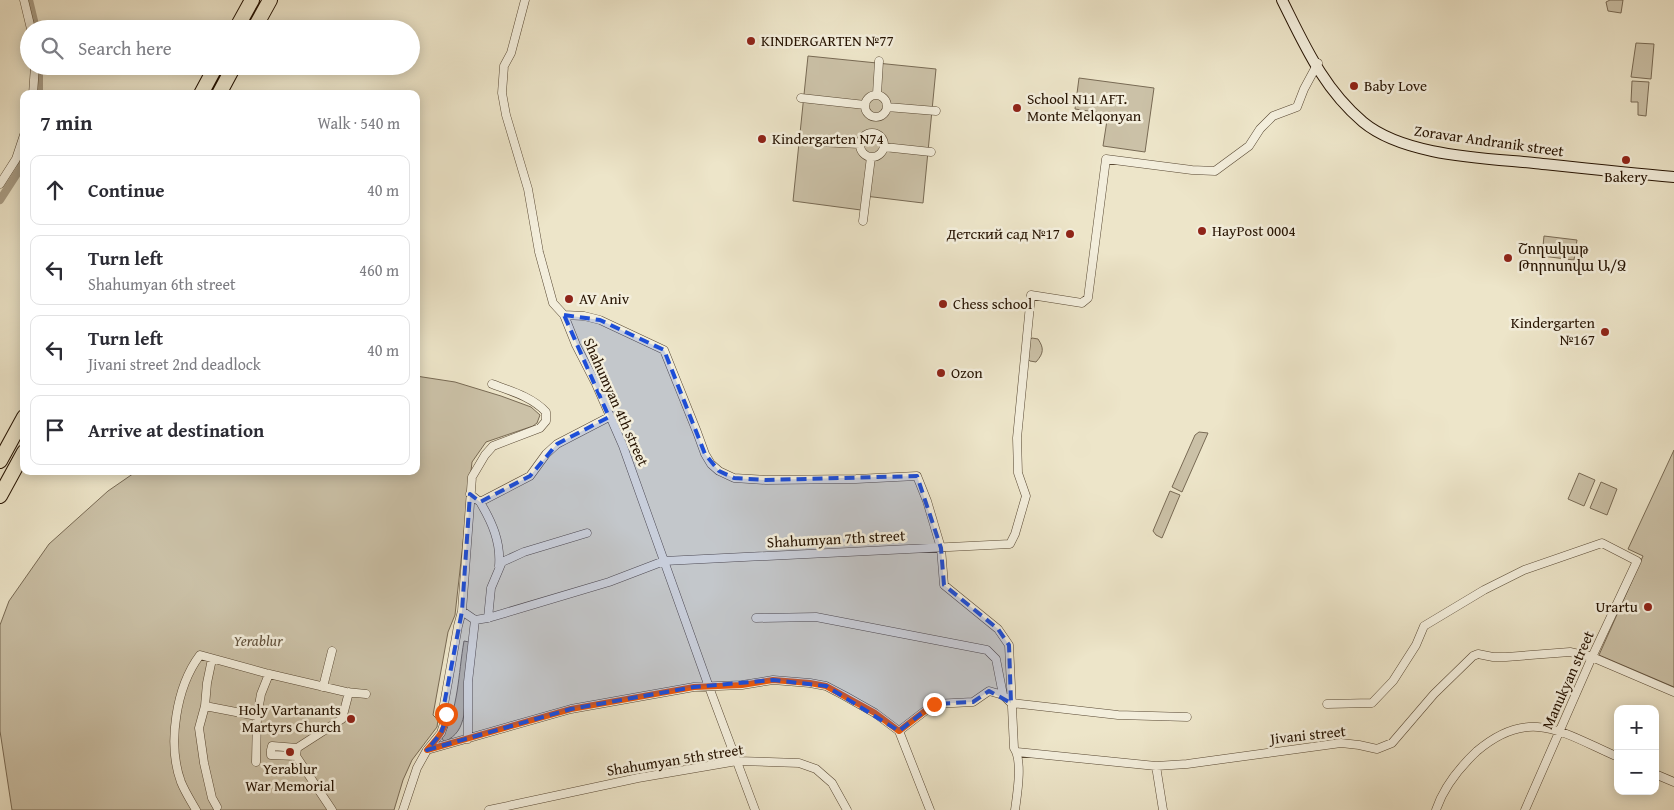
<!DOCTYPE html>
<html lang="en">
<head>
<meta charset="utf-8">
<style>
	body { margin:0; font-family:"Gentium Book Plus","Noto Serif Armenian",serif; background:#f7f7f7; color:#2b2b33 }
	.controls { position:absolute; right:15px; bottom:15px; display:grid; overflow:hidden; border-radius:10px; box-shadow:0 2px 12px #0003 }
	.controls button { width:45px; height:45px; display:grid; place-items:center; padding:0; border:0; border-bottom:1px solid #e1e1e2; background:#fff; color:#2b2b33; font:25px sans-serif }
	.stop { position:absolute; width:15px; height:15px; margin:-11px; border:4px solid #ea580c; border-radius:50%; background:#fff }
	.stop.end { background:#ea580c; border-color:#fff; box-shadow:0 1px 5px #0008 }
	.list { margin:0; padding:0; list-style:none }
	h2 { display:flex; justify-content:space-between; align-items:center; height:65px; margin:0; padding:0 20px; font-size:21px }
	h2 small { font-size:16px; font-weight:400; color:#7c7c81 }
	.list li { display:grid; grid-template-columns:32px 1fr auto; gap:15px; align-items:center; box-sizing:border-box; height:70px; margin:0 10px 10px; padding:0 10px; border:1px solid #e1e1e2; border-radius:10px }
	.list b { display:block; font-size:19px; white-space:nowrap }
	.list p { margin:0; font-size:16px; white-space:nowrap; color:#7c7c81 }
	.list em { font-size:16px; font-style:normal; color:#7c7c81 }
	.icon { flex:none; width:28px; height:28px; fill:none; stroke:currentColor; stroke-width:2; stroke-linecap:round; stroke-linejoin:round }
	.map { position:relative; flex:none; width:1674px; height:810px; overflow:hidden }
	.search { position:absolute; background:#fff; box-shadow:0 2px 12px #0003; left:20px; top:20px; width:400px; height:55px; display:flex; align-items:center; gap:12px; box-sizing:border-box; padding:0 18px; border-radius:28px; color:#7c7c81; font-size:19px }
	.panel { position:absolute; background:#fff; box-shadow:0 2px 12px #0003; left:20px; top:90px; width:400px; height:385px; border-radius:10px }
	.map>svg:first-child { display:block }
	.green { fill:#cbc1a7; stroke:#786a54 }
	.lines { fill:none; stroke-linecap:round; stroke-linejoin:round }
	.canal { stroke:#a99d85; stroke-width:8 }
	.street-casing { stroke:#574732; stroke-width:9 }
	.secondary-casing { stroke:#251200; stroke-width:12 }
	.highway-casing { stroke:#251200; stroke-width:16 }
	.street { stroke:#f3eedc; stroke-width:8 }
	.secondary { stroke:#f3eedc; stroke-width:10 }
	.highway { stroke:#ede5c9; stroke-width:14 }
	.route { stroke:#ea580c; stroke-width:6 }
	.marked { fill:#1d4ed8; fill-opacity:0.2; stroke:#1d4ed8; stroke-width:4; stroke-dasharray:10 6; stroke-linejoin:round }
	.poi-dot { fill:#8f2418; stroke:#f3eedc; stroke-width:2 }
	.labels { text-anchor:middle; stroke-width:5; stroke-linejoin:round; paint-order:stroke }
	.poi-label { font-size:15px; fill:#251200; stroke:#f3eedc; text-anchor:start }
	.street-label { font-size:15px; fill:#251200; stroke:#f3eedc }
	.park-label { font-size:15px; font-style:italic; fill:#5f4f3a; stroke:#f3eedc }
</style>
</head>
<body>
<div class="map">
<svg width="1674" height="810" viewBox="0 0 1674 810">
	<rect width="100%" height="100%" fill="#ede5c9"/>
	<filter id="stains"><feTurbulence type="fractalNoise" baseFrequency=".004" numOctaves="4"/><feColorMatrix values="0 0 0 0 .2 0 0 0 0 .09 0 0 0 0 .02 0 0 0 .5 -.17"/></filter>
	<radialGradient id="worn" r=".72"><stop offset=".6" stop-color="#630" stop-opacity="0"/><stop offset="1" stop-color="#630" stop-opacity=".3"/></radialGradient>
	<!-- green -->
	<path class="green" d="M1610 0H1623L1621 13 1608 11 1606 2Z
		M1636 43 1654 44 1651 79 1631 77Z
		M808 56 936 69 923 203 865 196 861 210 793 201Z
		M1079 78 1154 88 1145 152 1103 146 1108 114 1075 109Z
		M1632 81 1649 82 1646 116 1638 115V102H1631Z
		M1544 236 1577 240 1574 260 1542 256Z
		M1032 338 1038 339C1044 348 1044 353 1036 362L1030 361 1025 357 1028 341Z
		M416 376 455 382 501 396 531 407 540 415 537 423 533 426 486 442 472 462 455 615 448 632 433 715 438 720 437 727 412 760 403 780 394 810H12L0 731V625L9 601 49 544 108 491 137 471H416Z
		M1199 432 1208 433 1182 492 1172 487 1195 435Z
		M1674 450V687L1599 655 1643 556 1628 549Z
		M1579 473 1595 480 1584 506 1568 499Z
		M1601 482 1617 489 1607 515 1590 508Z
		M1170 491 1180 495 1162 538 1156 535 1153 531Z
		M464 641 469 642 464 715C461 728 457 736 444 742L442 738C459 708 458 675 464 641Z"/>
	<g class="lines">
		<!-- canal -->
		<path class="canal" d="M29 0 36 29
			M39 94V66
			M0 200 20 169 24 159"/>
		<!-- street casing -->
		<g class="street-casing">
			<path id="street" d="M24 0 31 29
				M525 0 511 53 504 66 502 93 506 115 528 189 539 252 553 303 564 315 576 345 596 384 623 446 709 687 755 810
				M33 94 35 66
				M877 94 879 61
				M865 106a11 11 0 1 1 22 0a11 11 0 1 1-22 0Z
				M801 98 865 105
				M887 107 936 111
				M860 145a12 12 0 1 1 24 0a12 12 0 1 1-24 0Z
				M798 141 860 144
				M884 147 931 152
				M0 184 16 159 24 135
				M863 221 871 157
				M564 315 584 316 600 320 664 350 697 432 705 454 711 464 719 471 734 478 766 480 856 479 917 476 927 501 941 548 944 585 998 629 1009 645 1014 748C1023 761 1017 795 1015 810
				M470 494 480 502 530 476 546 454 557 444 609 417
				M480 502C492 522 501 542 499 566
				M462 611 475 620 488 618 609 582 664 561 1010 544 1015 534 1026 496 1018 473 1017 438 1031 295 1082 303 1088 298 1106 159 1192 170 1215 171 1249 146 1260 129 1273 116 1297 107 1304 89 1318 63
				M488 618 491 588 502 562 524 552 587 533
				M756 618 816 617 987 650 996 659 1003 695
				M212 659 207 683 205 706 199 728 204 763 212 798 217 807
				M323 687 332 651
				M1327 704 1372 703 1393 681 1416 645 1424 626 1484 590 1524 570 1602 543 1637 561 1592 657 1525 810
				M205 706 257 716
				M899 731 934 704 973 702 989 691 1003 695 1011 703 1118 715 1187 717
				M468 739V682L475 620
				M271 750 272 746 297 748
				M271 750V755L296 756
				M427 750 571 709 694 687 742 685 773 680 810 683 826 686 845 696 875 713 899 731 930 810
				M1017 752 1156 766 1187 764 1341 743 1359 745 1377 749 1392 743 1434 694 1473 656 1478 654 1493 657H1506L1570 652 1592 657 1674 692
				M256 762 257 716 261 694 269 674
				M1156 766 1163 810
				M1655 774 1674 782
				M196 810C191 801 185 792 181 782 167 744 176 687 200 655L269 674 346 692 366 694
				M332 810 296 756 297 748 342 719 349 692
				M403 810 417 768 427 750 441 733 446 718 443 710 458 626 462 611 472 477 485 455 493 446 540 428 546 421V412C532 397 511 391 492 384
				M489 810 638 778 737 761 799 763 816 769 832 783 847 810
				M1436 810C1444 786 1459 768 1477 751 1530 706 1563 733 1618 757"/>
		</g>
		<!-- secondary casing -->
		<g class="secondary-casing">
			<path id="secondary" d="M1282 0C1305 46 1323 88 1363 122 1404 156 1483 158 1534 163 1581 168 1627 173 1674 177"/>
		</g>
		<!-- highway casing -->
		<g class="highway-casing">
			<path id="highway" d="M236 29 252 0
				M254 29 270 0
				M201 94 216 66
				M219 94 234 66
				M0 461 24 417
				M0 496 24 452"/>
		</g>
		<!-- street -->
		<use href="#street" class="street"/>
		<!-- secondary -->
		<use href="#secondary" class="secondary"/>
		<!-- highway -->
		<use href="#highway" class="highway"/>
	</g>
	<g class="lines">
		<!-- route -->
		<path class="route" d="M446 714C448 728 436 740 427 750L571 709 694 687 742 685 773 680 810 683 826 686 875 713 899 731 934 704"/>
	</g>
	<!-- marked area -->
	<path class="marked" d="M564 315 600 320 664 350 705 454 719 471 734 478 766 480 917 476 941 548 944 585 998 629 1009 645 1011 703 989 691 973 702 934 704 899 731 826 686 773 680 694 687 571 709 427 750 441 733 446 718 443 710 462 611 470 494 480 502 530 476 557 444 609 417Z"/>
	<!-- markers -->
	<g class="poi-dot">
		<circle cx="751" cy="41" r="5"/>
		<circle cx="1354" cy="86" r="5"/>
		<circle cx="1017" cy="108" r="5"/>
		<circle cx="762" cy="139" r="5"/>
		<circle cx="1626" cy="160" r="5"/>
		<circle cx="1202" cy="231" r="5"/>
		<circle cx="1070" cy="234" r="5"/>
		<circle cx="1508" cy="258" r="5"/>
		<circle cx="569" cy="299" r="5"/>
		<circle cx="943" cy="304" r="5"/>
		<circle cx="1605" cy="332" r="5"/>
		<circle cx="941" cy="373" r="5"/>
		<circle cx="1648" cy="607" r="5"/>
		<circle cx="351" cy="719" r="5"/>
		<circle cx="290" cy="752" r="5"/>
	</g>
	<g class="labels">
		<!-- poi labels -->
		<g class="poi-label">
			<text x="761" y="46">KINDERGARTEN №77</text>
			<text x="1364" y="91">Baby Love</text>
			<text x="1027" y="104">School N11 AFT.<tspan x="1027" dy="17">Monte Melqonyan</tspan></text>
			<text x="772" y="144">Kindergarten N74</text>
			<text x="1626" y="182" text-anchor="middle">Bakery</text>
			<text x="1212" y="236">HayPost 0004</text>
			<text x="1060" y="239" text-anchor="end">Детский сад №17</text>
			<text x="1518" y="254">Շողակաթ<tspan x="1518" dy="17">Թորոսովա Ա/Ձ</tspan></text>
			<text x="579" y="304">AV Aniv</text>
			<text x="953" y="309">Chess school</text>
			<text x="1595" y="328" text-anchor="end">Kindergarten<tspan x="1595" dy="17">№167</tspan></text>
			<text x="951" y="378">Ozon</text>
			<text x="1638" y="612" text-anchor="end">Urartu</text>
			<text x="341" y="715" text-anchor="end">Holy Vartanants<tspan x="341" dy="17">Martyrs Church</tspan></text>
			<text x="290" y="774" text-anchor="middle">Yerablur<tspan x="290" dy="17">War Memorial</tspan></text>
		</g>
		<!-- street labels -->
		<g class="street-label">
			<text transform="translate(1489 141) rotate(8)" y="5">Zoravar Andranik street</text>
			<text transform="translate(616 402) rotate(66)" y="5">Shahumyan 4th street</text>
			<text transform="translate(836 539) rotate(-3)" y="5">Shahumyan 7th street</text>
			<text transform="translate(1568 680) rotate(-66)" y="5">Manukyan street</text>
			<text transform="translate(1308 735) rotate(-6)" y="5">Jivani street</text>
			<text transform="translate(675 760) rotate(-9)" y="5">Shahumyan 5th street</text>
		</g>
		<!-- park labels -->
		<g class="park-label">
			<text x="258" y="646">Yerablur</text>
		</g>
	</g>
	<rect width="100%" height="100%" filter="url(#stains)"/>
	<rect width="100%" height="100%" fill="url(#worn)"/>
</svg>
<div class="controls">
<button>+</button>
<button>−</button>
</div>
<div class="stop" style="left:446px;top:714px"></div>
<div class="stop end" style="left:934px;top:704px"></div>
<div class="search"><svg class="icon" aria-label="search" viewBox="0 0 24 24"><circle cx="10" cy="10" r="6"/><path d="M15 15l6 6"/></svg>Search here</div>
<section class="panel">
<h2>7 min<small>Walk · 540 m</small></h2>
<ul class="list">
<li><svg class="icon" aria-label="ahead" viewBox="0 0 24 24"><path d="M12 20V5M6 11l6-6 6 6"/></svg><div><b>Continue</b></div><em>40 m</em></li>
<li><svg class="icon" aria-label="left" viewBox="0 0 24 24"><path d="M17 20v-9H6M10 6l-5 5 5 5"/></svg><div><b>Turn left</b><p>Shahumyan 6th street</p></div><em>460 m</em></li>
<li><svg class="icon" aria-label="left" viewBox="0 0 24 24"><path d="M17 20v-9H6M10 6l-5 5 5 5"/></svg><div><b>Turn left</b><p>Jivani street 2nd deadlock</p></div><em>40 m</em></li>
<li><svg class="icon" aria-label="arrive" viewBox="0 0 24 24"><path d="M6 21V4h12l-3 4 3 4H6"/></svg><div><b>Arrive at destination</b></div></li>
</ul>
</section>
</div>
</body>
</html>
